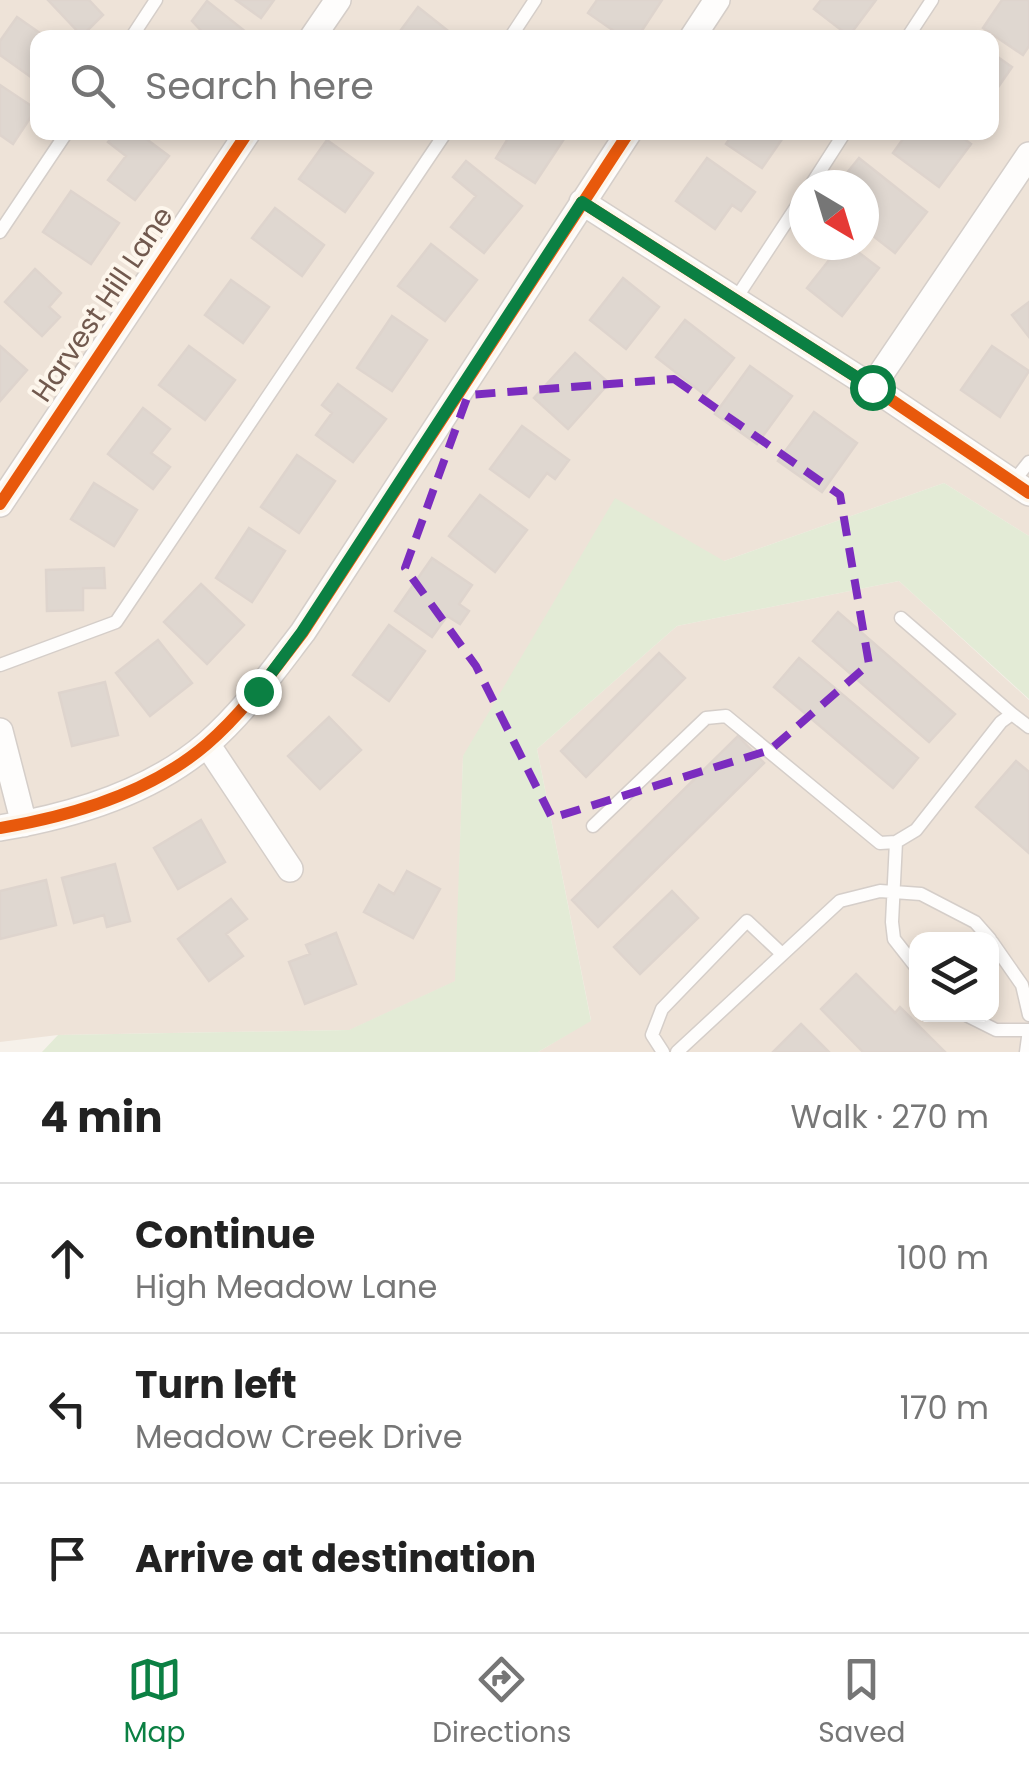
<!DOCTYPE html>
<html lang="en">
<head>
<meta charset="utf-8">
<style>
	body { margin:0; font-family:Poppins,sans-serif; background:#f2f2f2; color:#222 }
	.controls { position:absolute; right:30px; bottom:30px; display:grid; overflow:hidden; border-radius:20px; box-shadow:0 5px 15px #0003 }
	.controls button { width:90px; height:90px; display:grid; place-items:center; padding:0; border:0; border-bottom:2px solid #e0e0e0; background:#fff; color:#222; font:50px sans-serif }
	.compass { position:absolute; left:789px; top:170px; width:90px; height:90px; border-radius:50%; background:#fff; box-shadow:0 5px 15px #0003; rotate:142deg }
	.stop { position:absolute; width:30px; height:30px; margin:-22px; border:8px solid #0b8043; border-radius:50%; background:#fff }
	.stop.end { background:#0b8043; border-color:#fff; box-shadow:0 2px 10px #0008 }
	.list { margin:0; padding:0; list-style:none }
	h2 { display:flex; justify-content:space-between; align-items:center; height:130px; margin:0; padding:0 40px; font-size:42px }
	h2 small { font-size:32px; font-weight:400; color:#767676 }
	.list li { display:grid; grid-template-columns:65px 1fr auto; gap:30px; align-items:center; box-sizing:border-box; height:150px; padding:0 40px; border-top:2px solid #e0e0e0 }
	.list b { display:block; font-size:38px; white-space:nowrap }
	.list p { margin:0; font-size:32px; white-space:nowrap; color:#767676 }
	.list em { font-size:32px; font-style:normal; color:#767676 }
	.icon { flex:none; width:55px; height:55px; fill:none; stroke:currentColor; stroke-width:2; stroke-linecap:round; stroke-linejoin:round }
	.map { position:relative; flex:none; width:1029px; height:1052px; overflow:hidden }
	.search { position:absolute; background:#fff; box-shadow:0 5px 15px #0003; left:30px; right:30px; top:30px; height:110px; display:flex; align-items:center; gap:25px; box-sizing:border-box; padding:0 35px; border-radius:20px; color:#767676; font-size:38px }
	.sheet { height:580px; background:#fff }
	nav { display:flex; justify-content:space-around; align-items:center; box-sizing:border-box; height:140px; border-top:2px solid #e0e0e0; background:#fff; font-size:28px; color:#767676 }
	nav a { display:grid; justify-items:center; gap:5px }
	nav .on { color:#0b8043 }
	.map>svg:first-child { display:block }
	.residential { fill:#eee3d8; fill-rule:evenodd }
	.green { fill:#e3ebd6 }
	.building { fill:#dfd7d0; stroke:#ded4cd; stroke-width:2.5 }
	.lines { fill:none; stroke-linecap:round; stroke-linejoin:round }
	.lane-casing { stroke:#d5cec9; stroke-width:15 }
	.street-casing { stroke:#d5cec9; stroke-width:28 }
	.lane { stroke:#fefdfc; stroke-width:12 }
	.street { stroke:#fefdfc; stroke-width:25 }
	.cycleway-casing { stroke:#fdf6ec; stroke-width:19 }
	.cycleway { stroke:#e8590c; stroke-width:12 }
	.route { stroke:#0b8043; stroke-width:12 }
	.marked { fill:none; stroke:#7b2cbf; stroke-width:8; stroke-dasharray:20 12; stroke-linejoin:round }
	.labels { text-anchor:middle; stroke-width:8; stroke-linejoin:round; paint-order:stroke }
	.street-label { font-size:28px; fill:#71594e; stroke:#fdf6ec }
</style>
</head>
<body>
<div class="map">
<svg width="1029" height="1052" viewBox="0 0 1029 1052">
	<rect width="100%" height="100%" fill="#f6f1ea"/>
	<!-- residential -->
	<path class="residential" d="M0 0H1029V536L944 483 724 561 463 756 456 981 350 1030 58 1035 0 1042ZM38 38H992V132H38ZM804 185H864V245H804Z
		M899 581 1029 700V1052H538L591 1020 537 749 677 626ZM916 939H992V1014H916Z"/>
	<!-- green -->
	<path class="green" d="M944 483 1029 536V699L899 581 677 626 537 749 591 1021 538 1052H42L58 1035 349 1030 455 981 463 756 615 498 724 561Z"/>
	<!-- building -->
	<path class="building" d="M48 0H89L103 15 82 36Z
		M236 0H274L261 18Z
		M597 0H662L637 38H624L588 13Z
		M821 0H876L849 36 814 9Z
		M1002 0H1029V46L1023 55 983 28Z
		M207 1 251 36 250 38H208L192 21Z
		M418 7 457 38H395Z
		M17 17 47 38H38V82L0 55V41Z
		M992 53 1012 67 992 96Z
		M0 85 36 109 13 144 0 135Z
		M116 132H137L169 156 135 200 108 180 126 156 108 142Z
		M512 132H567L568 133 535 183 496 158Z
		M734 132H787L762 168 726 144Z
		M908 132H955L971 144 939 187 893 153Z
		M327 140 373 173 345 212 299 179Z
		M707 158 755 192 741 211 732 205 715 229 676 201Z
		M859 158 927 212 895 253 864 229V217L875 204 864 195V185H850L842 179Z
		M466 161 522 206 484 253 451 227 476 196 453 177Z
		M71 191 119 223 91 264 43 232Z
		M275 208 324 245 302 276 252 238Z
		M431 244 477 280 445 321 398 286Z
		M841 245H849L879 268 842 316 807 288Z
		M35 269 61 293 49 307 60 317 42 336 5 302Z
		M623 278 659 307 626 349 590 320Z
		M231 280 269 307 243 343 205 315Z
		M1029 302V337L1012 315Z
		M392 316 427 340 392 391 357 368Z
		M685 320 734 358 705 395 656 357Z
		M0 346 27 370 0 401Z
		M189 346 235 380 205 420 159 385Z
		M992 346 1029 371 1000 417 961 390Z
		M575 353 609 383 568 429 534 398Z
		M750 366 792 396 757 444 715 414Z
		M338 384 386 419 353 462 316 435 332 413 322 405Z
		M143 408 170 429 151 453 170 467 153 489 108 454Z
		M814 412 857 443 822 492 778 461Z
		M522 426 569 460 555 479 547 473 529 497 490 469Z
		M297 455 335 481 299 533 261 507Z
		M94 483 137 510 114 546 71 519Z
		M480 495 527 530 495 572 449 536Z
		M249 528 285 551 252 602 216 578Z
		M432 558 472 585 459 604 469 611 460 624 447 616 432 637 395 611Z
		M104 568 105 588H83V610L47 611 46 570Z
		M201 584 244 625 207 664 164 622Z
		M838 612 955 714 929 742 813 641Z
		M389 625 425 651 389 701 353 675Z
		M158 640 192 683 150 716 116 673Z
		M659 653 685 678 586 777 561 751Z
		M799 658 918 758 893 788 774 687Z
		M105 682 118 735 72 746 59 693Z
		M329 717 361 750 320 789 288 756Z
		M738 736 764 763 598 927 572 900Z
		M1016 761 1029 772V853L976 807Z
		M201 820 225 862 178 889 154 848Z
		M115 864 130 921 107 927 104 915 74 923 62 878Z
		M407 871 440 889 413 938 364 912 379 885 394 894Z
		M46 880 56 925 0 939V891Z
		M672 891 698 918 640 974 614 947Z
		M231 899 247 919 226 934 243 956 209 981 178 939Z
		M336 933 356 984 305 1004 289 962 310 954 306 945Z
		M856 974 895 1013 900 1007 945 1052H863L821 1009Z
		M801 1024 829 1052H773Z"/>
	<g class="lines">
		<!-- lane casing -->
		<g class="lane-casing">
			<path id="lane" d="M131 38 156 0
				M510 38 535 0
				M907 38 932 0
				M811 185 845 132
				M0 232 67 132
				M735 300 804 195
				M1013 482 1029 462
				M901 618 1012 714
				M0 665 116 622 446 132
				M593 826 706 718 726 716 880 843 896 842 916 830 1001 722 1012 714 1029 727
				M896 842 892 922 894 939 916 967
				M992 942 1022 985 1029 1015
				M964 1014 996 1030H1029
				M663 1052 652 1035 662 1009 747 921 781 953
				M677 1052 840 901 880 891 921 894 975 922 990 939
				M1026 1052 1029 1030"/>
		</g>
		<!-- street casing -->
		<g class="street-casing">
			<path id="street" d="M312 38 338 0
				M692 38 717 0
				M582 202 872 387 1029 493
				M872 387 1029 155
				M0 504 248 132
				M0 731 24 824
				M207 744 290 869
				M0 828C72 816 150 793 207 744 244 712 273 671 303 632L629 132"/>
		</g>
		<!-- lane -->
		<use href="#lane" class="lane"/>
		<!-- street -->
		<use href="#street" class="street"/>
		<!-- cycleway casing -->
		<g class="cycleway-casing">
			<path id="cycleway" d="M582 202 872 387 1029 493
				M0 504 248 132
				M0 828C72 816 150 793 207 744 244 712 273 671 303 632L629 132"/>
		</g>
		<!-- cycleway -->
		<use href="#cycleway" class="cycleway"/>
	</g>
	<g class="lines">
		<!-- route -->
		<path class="route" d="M258 691 302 632 582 202 872 387"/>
	</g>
	<!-- marked area -->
	<path class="marked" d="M674 379 840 495 869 664 770 750 552 818 476 666 405 568 468 395Z"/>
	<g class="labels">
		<!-- street labels -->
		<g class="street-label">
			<text transform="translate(102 304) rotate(-56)" y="10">Harvest Hill Lane</text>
		</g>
	</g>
</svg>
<div class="controls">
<button><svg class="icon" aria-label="layers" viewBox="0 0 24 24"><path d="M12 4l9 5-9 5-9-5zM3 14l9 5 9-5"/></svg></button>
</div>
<svg class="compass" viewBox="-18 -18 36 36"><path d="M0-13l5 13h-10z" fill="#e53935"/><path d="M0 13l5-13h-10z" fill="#767676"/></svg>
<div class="stop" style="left:872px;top:387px"></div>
<div class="stop end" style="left:258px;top:691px"></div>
<div class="search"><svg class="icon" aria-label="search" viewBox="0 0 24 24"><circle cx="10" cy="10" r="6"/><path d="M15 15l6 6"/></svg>Search here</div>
</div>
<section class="sheet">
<h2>4 min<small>Walk · 270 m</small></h2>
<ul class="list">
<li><svg class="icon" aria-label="ahead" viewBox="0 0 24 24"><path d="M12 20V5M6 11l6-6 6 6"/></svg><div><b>Continue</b><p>High Meadow Lane</p></div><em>100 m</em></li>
<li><svg class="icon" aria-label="left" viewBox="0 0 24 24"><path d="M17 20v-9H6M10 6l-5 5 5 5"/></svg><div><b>Turn left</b><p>Meadow Creek Drive</p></div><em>170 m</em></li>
<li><svg class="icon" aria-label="arrive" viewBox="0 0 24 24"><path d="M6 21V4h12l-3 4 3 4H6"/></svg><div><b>Arrive at destination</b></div></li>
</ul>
</section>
<nav>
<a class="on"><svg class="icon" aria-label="map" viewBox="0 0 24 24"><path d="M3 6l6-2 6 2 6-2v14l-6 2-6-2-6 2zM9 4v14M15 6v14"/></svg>Map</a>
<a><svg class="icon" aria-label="directions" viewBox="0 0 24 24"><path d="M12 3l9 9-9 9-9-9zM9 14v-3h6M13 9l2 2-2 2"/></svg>Directions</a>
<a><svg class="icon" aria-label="saved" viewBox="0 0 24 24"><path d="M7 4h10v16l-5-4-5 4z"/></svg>Saved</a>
</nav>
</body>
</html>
